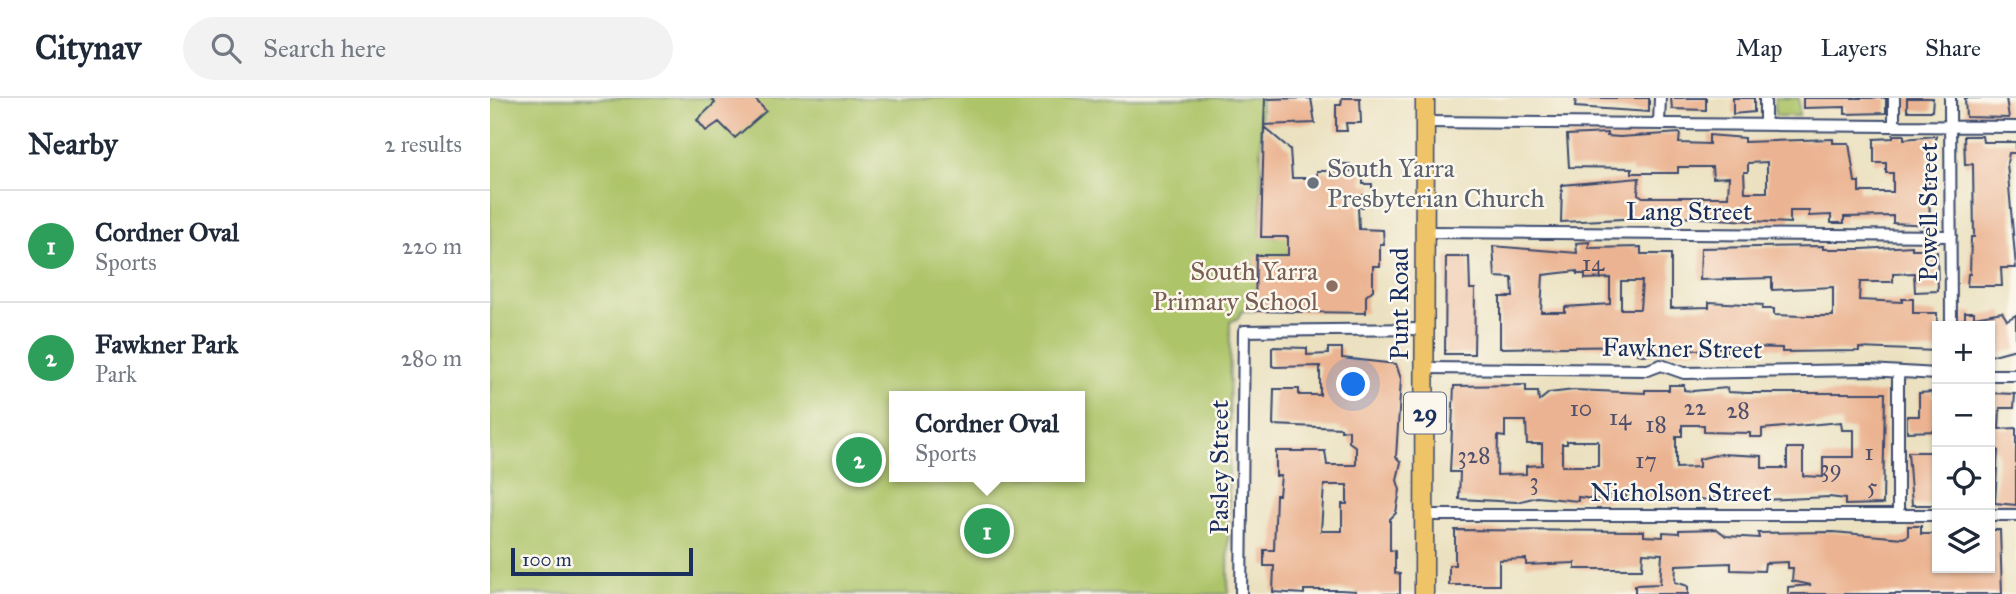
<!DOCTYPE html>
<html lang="en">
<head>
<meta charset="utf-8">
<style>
	body { margin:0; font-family:"IM FELL Great Primer",serif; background:#f2f2f3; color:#1f2937 }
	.controls { position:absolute; right:21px; bottom:21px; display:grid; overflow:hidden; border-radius:0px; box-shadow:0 2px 5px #0004 }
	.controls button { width:63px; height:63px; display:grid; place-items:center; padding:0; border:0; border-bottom:2px solid #e0e1e3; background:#fff; color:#1f2937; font:35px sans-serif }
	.scale { position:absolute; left:21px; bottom:18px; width:182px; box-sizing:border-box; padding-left:7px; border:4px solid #1b2f5e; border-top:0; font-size:19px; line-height:24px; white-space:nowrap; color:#1b2f5e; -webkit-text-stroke:5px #fbf7ec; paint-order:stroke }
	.you { position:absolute; left:864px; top:287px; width:24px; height:24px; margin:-18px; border:5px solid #fff; border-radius:50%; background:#1a73e8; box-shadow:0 0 0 10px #1a73e833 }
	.badge { display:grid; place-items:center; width:46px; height:46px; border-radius:50%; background:#b5179e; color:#fff; font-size:23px; font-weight:700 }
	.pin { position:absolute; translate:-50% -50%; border:4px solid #fff; box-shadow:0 2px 7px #0006 }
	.popup { position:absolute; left:399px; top:293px; width:196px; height:91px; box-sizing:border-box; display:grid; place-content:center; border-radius:0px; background:#fff; filter:drop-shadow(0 2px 5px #0005); font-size:23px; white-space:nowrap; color:#747a83 }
	.popup b { font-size:26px; color:#1f2937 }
	.popup::after { content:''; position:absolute; left:50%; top:100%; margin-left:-14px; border:14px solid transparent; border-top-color:#fff }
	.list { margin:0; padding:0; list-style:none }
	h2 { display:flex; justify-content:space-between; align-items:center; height:91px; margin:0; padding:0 28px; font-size:30px }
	h2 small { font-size:23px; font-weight:400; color:#747a83 }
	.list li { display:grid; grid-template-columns:46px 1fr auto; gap:21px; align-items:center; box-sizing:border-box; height:112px; padding:0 28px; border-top:2px solid #e0e1e3 }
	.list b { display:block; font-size:26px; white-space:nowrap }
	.list p { margin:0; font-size:23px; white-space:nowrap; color:#747a83 }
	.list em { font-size:23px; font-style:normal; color:#747a83 }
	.icon { flex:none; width:38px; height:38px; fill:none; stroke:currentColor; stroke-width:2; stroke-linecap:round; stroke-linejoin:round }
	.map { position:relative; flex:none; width:1526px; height:496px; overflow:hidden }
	header { display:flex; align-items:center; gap:42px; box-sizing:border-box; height:98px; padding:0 35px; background:#fff; border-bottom:2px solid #e0e1e3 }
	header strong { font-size:33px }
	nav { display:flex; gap:38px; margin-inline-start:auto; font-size:24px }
	.search { width:490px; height:63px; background:#f2f2f3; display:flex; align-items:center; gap:18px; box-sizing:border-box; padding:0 24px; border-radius:38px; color:#747a83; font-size:26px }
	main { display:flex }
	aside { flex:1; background:#fff }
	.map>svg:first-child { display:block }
	.green { fill:#adc469; stroke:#647a64; stroke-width:2; fill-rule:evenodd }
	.building { fill:#ebb391; fill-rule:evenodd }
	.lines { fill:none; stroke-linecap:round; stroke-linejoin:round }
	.minor-casing { stroke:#3a4a6d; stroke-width:14 }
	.trunk-casing { stroke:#3a4a6d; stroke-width:21 }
	.minor { stroke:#fff; stroke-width:10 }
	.trunk { stroke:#efc469; stroke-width:18 }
	.worship-dot { fill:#6b7280; stroke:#fbf7ec; stroke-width:2.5 }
	.education-dot { fill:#8d6e63; stroke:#fbf7ec; stroke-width:2.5 }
	.labels { text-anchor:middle; stroke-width:5; stroke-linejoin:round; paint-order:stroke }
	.number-label { font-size:23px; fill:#4f506b }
	.shield { fill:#fbf7ec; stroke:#5e6b89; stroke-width:2 }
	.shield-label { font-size:24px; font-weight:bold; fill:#1b2f5e }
	.worship-label { font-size:26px; fill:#5b616d; stroke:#fbf7ec; text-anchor:start }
	.street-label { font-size:26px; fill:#1b2f5e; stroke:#fbf7ec }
	.education-label { font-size:26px; fill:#785e54; stroke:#fbf7ec; text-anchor:end }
</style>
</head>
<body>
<header>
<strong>Citynav</strong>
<div class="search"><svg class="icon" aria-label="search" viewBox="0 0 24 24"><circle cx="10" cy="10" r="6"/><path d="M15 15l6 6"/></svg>Search here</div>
<nav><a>Map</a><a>Layers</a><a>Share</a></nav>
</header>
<main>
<aside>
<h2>Nearby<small>2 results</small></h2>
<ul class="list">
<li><span class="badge" style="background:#2e9e5b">1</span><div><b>Cordner Oval</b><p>Sports</p></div><em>220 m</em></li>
<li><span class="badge" style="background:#2e9e5b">2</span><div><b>Fawkner Park</b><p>Park</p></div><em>280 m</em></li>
</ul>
</aside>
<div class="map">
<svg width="1526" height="496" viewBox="0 0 1526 496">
	<rect width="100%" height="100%" fill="#fbf7ec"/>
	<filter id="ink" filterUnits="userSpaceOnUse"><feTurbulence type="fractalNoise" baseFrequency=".0143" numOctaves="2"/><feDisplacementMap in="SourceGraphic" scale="14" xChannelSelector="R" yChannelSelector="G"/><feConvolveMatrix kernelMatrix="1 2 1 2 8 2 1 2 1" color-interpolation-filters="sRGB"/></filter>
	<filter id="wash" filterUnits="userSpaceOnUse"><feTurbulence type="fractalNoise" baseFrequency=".00686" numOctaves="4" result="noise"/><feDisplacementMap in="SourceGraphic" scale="28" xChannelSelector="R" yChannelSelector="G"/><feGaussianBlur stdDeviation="1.57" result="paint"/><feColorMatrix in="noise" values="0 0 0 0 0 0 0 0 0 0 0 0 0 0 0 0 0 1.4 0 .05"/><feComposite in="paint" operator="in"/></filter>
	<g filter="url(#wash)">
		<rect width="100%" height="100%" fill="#ebe1c0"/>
		<!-- green -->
		<path class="green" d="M0 0H771V138L787 139 800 131 798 158 765 213H752L748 220 740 224 738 496H0ZM404 298H590V379H404Z
			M1285 0H1309V18H1285Z"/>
		<g id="blocks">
			<!-- building -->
			<path class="building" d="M221 0H264L276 13 245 40 229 24 216 33 207 22 225 5Z
				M821 0 825 25 774 27 775 1Z
				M852 0H870L871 25H856L857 33H846V7H851Z
				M1086 0H1159V14L1085 9Z
				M1181 0H1216V12L1182 11Z
				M1243 0H1264V14L1243 16Z
				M1313 0H1396V15L1355 16V9L1313 10Z
				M1417 0H1443L1442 13H1417Z
				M1475 0H1516L1519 20 1476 19Z
				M774 29 800 51 802 80H827V73H845V66H860L859 73H873V86H882V97H873V109H868L869 131 893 132 894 146H890V168H883V192L876 198V215L765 213 766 157H798V139H771Z
				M1117 35V38L1130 39 1190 35 1189 45 1219 46V37L1254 40V44L1343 41V45H1359L1365 84H1369V94H1403V75H1396V65H1384V41L1403 40V37H1414V41L1446 38V53H1438L1440 127 1403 125V118L1354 119V125H1341V117L1319 118V113H1300V125L1153 117V120L1071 124 1072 87 1149 80 1148 96 1153 99H1238L1239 79 1223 80 1222 69H1188V75H1142V70L1079 69 1077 37ZM1277 64V94H1255L1254 74H1258V65Z
				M1474 38H1492L1493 44H1526V55H1519L1517 65 1526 170H1511L1512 188H1477L1478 176H1480L1481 139H1484L1483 66 1475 67Z
				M1099 144V150L1151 149V156H1181V210L1219 209V204L1273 207 1272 211H1284V217L1313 218H1343V189L1282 192V180L1210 182 1211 150 1333 148V151H1372L1422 148V151H1434V154H1447L1448 193 1425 194 1424 175 1403 176V184H1370L1369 202 1412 204V201H1423V215H1447V253L1369 250V253L1292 254V250L1257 249V253H1236V249L1153 257 1147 256 1148 248 1010 250V199H1023L1022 180 1005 179 1003 148 1087 155 1086 145ZM1087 173V176H1095V181L1120 180V206L1075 209V214H1051L1053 177ZM1131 183H1152L1150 211H1131Z
				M956 159H979L980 191H985L984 256H955Z
				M1475 214H1484V219L1512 214 1517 222 1526 217V251L1500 258V228H1469V222L1475 221Z
				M784 249 817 250V257L838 256V250H852V260L906 266 911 281 906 359 911 364 907 382 910 392 906 415 900 421V452L905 453V475L910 476V496H866V493L850 492H814V496L783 494 784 468H774V452H784L786 397H789L791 378H786V353H835L837 367H866V349L859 344V332L851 333V330L783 327 784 291H809V297H830V268L785 269 782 268V250ZM834 387H857V406H852V433H831Z
				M1036 287V294H1048L1049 303 1059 295 1084 292 1155 295V292H1179V287H1194V292L1203 293 1237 290 1238 294 1257 295H1395L1393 406 1355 407V401L1339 399 1273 402 1272 396 1226 398 1219 400V402L1169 397V402H1158L1136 400V397H1118V403L1088 399V403L1047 399 1027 404 969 401 970 374H960L964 288ZM1015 323H1036L1037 346H1052V367L1036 368V376L1007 377 1008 338 1015 339ZM1351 324 1352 332H1364V359H1333V379L1313 378V350H1297V370H1272V358L1230 356 1209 361V369L1186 370V338H1192V327H1214V334L1260 335V339H1272V331ZM1077 343H1108V368H1072V346H1077Z
				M1442 294V298H1447V333L1417 334V318H1429V295Z
				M1500 295 1525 296 1524 310H1510L1509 331 1526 330V407L1505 405 1508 352 1500 348Z
				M1418 354H1447V407H1422Z
				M1418 428H1431V436H1447V470H1500V432H1510L1512 496H1298V489L1321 487 1302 483 1303 470H1298V464L1275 465 1274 473 1241 472V465L1186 467 1185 484 1198 488V496H1145V487L1170 486 1172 456 1153 455 1152 471H1085V465L1036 467V461L1009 462V487H959V467H965V432L1154 433V438L1173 439V434L1189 435V432L1227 431 1236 438 1269 440 1268 435 1343 434 1413 440 1418 438Z"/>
		</g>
	</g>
	<g filter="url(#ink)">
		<use href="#blocks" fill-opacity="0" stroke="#3a4a6d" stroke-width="2"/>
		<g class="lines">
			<!-- minor casing -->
			<g class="minor-casing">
				<path id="minor" d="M1460 0 1461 228
					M935 24 1526 29
					M1169 25 1170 0
					M1275 26V0
					M1404 27V0
					M936 134 1461 138
					M935 270 1158 272 1171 267 1194 275 1379 272 1447 276
					M1500 277H1526
					M934 417H1447
					M1408 417V274
					M1500 417H1526
					M751 496 754 233 935 231"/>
			</g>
			<!-- trunk casing -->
			<g class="trunk-casing">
				<path id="trunk" d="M934 496 935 0"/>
			</g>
			<!-- minor -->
			<use href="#minor" class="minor"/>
			<!-- trunk -->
			<use href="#trunk" class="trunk"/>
		</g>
	</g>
	<!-- markers -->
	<circle class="worship-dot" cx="823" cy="85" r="7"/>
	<circle class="education-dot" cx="842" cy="188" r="7"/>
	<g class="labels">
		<!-- number labels -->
		<g class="number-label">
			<text x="1103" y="173">14</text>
			<text x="1205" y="317">22</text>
			<text x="1091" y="318">10</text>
			<text x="1248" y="320">28</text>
			<text x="1130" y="327">14</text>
			<text x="1166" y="334">18</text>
			<text x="1379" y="362">1</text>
			<text x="984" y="365">328</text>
			<text x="1156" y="370">17</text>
			<text x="1341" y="378">39</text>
			<text x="1044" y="391">3</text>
			<text x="1382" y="396">5</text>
		</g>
		<!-- shield labels -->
		<rect class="shield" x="914" y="294.5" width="42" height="41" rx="5"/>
		<g class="shield-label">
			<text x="935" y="323">29</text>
		</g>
		<!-- worship labels -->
		<g class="worship-label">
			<text x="837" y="79">South Yarra<tspan x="837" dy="30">Presbyterian Church</tspan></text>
		</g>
		<!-- street labels -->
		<g class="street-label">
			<text x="1199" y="122">Lang Street</text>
			<text transform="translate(1438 114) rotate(-90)" y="9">Powell Street</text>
			<text transform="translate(909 206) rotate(-90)" y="9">Punt Road</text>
			<text transform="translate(1192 250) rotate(1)" y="9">Fawkner Street</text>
			<text transform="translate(729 369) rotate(-90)" y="9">Pasley Street</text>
			<text x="1191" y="403">Nicholson Street</text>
		</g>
		<!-- education labels -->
		<g class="education-label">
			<text x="828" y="182">South Yarra<tspan x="828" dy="30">Primary School</tspan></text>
		</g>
	</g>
</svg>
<div class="controls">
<button>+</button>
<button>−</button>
<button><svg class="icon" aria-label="locate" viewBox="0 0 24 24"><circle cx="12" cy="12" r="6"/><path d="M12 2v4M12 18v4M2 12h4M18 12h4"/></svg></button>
<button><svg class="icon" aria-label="layers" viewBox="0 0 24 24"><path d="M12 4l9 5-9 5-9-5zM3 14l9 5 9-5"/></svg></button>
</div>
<div class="scale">100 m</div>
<div class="you"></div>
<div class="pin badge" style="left:497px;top:433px;background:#2e9e5b">1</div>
<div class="popup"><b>Cordner Oval</b>Sports</div>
<div class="pin badge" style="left:369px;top:362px;background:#2e9e5b">2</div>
</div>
</main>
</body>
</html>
